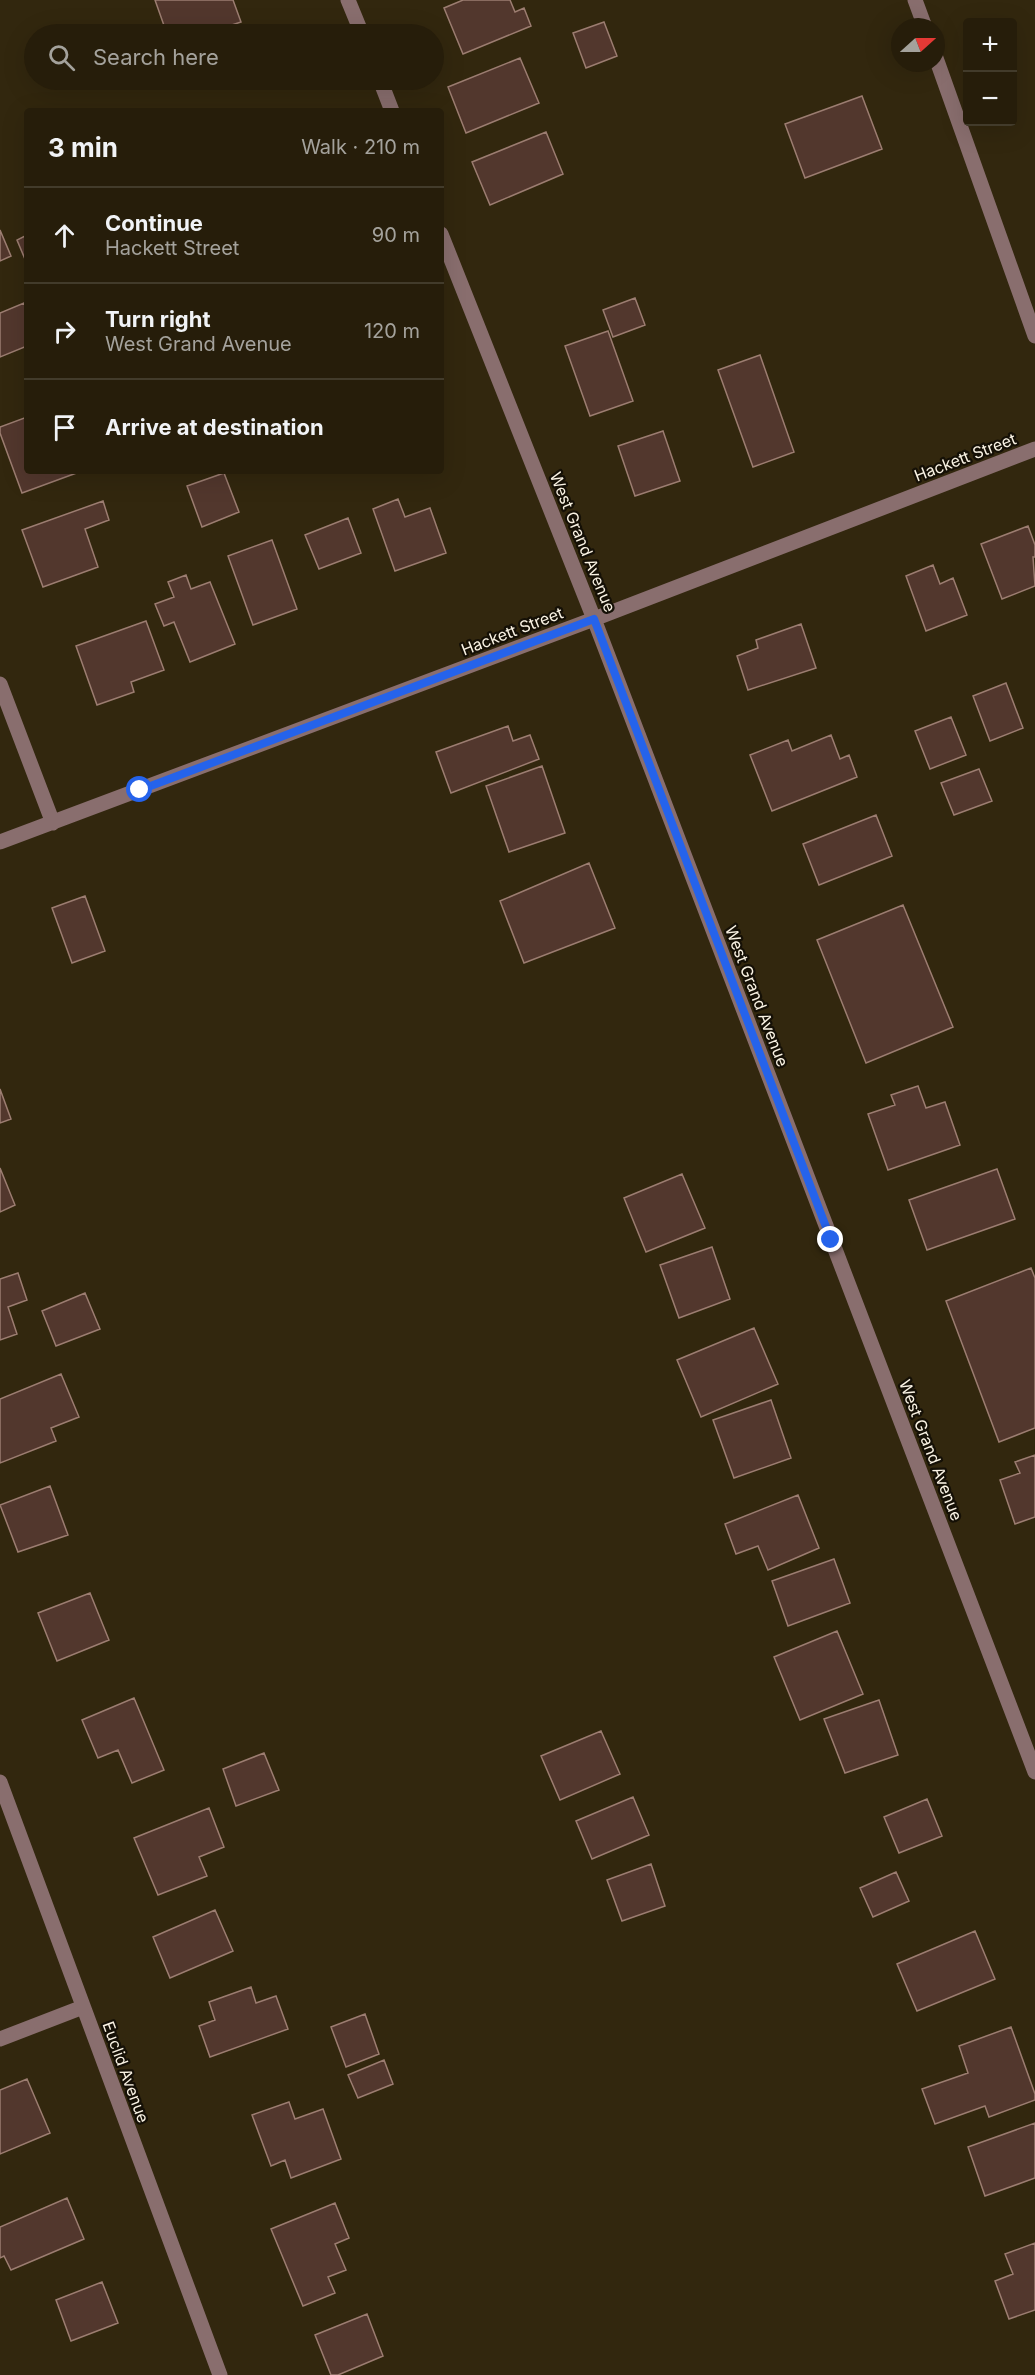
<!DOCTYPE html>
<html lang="en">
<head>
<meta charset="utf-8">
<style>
	body { margin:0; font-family:Inter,sans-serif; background:#2e2613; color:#f1f3f6 }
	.controls { position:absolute; right:18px; top:18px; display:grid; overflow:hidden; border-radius:6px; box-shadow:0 6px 24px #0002 }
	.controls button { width:54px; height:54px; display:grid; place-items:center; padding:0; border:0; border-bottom:2px solid #423b2b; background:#261d0a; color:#f1f3f6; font:30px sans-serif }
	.compass { position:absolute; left:891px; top:18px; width:54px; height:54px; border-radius:50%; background:#261d0a; box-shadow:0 6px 24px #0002; rotate:69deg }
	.stop { position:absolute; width:18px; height:18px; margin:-14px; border:4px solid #2563eb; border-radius:50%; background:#fff }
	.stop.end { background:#2563eb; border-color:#fff; box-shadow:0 2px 6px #0008 }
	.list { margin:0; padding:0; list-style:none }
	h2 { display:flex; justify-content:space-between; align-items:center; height:78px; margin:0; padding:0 24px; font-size:26px }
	h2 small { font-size:20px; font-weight:400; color:#a4a29c }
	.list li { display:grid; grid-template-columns:39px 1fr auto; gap:18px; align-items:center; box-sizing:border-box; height:96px; padding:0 24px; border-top:2px solid #423b2b }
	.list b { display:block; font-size:22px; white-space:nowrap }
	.list p { margin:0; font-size:20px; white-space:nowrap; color:#a4a29c }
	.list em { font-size:20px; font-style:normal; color:#a4a29c }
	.icon { flex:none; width:33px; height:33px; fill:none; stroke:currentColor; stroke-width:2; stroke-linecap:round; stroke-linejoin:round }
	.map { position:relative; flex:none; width:1035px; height:2375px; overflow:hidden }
	.search { position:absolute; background:#261d0a; box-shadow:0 6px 24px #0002; left:24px; top:24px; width:420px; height:66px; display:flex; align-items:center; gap:15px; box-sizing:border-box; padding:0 21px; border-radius:33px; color:#a4a29c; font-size:22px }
	.panel { position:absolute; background:#261d0a; box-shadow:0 6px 24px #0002; left:24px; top:108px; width:420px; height:366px; border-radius:6px }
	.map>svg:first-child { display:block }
	.building { fill:#52372d; stroke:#9c7d71; stroke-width:1.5 }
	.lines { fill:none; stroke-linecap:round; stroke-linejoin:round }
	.minor { stroke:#896e6e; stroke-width:15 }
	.route { stroke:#2563eb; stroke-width:8 }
	.labels { text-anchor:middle; stroke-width:4.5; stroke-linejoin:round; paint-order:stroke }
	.street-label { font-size:16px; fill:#faf3e4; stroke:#151006 }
</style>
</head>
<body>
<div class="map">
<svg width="1035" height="2375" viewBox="0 0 1035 2375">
	<rect width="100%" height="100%" fill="#32270e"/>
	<!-- building -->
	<path class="building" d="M155 0H233L241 22 204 34H167Z
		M463 0H510L515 12 524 8 531 26 463 54 444 8Z
		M604 22 617 56 586 68 573 33Z
		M520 58 539 103 466 133 448 87Z
		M862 96 882 149 805 178 785 124Z
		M546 132 563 174 490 205 472 162Z
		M0 230 11 256 0 261Z
		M27 235V264L17 240Z
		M635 298 645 325 613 337 603 310Z
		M24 303 27 311V346L0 357V313Z
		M608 331 633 401 590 416 565 346Z
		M760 355 794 452 753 467 718 370Z
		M27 417V471H82L22 493 0 433V427Z
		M663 431 680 481 635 496 618 446Z
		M224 473 239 512 202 527 187 486Z
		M398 499 405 517 430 508 446 553 395 571 373 509Z
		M103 501 109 520 85 529 98 567 43 587 22 530Z
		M348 518 361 553 319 569 305 535Z
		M1028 526 1035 545V557H1033L1035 586 1002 599 981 544Z
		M272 540 297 609 253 625 228 556Z
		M933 565 940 584 953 578 967 615 926 631 906 576Z
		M186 575 191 589 210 582 235 644 190 662 174 622 164 626 155 604 174 597 168 582Z
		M146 621 164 670 131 682 134 692 97 705 76 646Z
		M801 624 816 668 748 690 737 656 758 648 756 640Z
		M1006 683 1023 728 990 741 973 696Z
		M951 717 966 755 930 769 915 731Z
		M508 726 513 741 530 735 539 759 451 793 436 752Z
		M831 735 840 759 849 755 857 777 772 811 750 755 788 740 792 751Z
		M542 766 565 833 509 852 486 786Z
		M979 769 992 801 954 815 941 783Z
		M876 815 892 856 819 885 803 844Z
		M589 863 615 928 524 963 500 901Z
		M85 896 105 951 72 963 52 908Z
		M903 905 953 1027 866 1063 817 940Z
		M918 1086 926 1108 945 1102 960 1145 888 1170 868 1114 895 1105 891 1095Z
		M0 1089 11 1119 0 1123Z
		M0 1168 15 1205 0 1212Z
		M997 1169 1015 1219 927 1250 909 1200Z
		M682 1174 705 1228 646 1252 624 1198Z
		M712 1247 730 1299 679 1318 660 1265Z
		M1031 1268 1035 1278V1428L999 1442 946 1301Z
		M18 1273 27 1300 8 1307 17 1334 0 1340V1279Z
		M85 1293 100 1329 56 1346 42 1311Z
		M754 1328 778 1384 701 1417 677 1360Z
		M61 1374 79 1417 51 1428 56 1441 0 1463V1399Z
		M771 1400 791 1458 734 1478 713 1420Z
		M1035 1455V1517L1015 1524 1000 1480 1020 1473 1015 1462Z
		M50 1486 68 1535 18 1552 0 1505Z
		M798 1495 819 1548 768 1570 758 1546 736 1554 725 1524Z
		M834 1559 850 1603 788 1626 772 1581Z
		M90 1593 109 1640 57 1661 38 1613Z
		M837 1631 863 1694 800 1720 774 1657Z
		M134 1698 164 1770 132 1783 118 1750 98 1758 82 1720Z
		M879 1700 898 1755 845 1773 824 1719Z
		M601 1731 620 1774 560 1800 541 1756Z
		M264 1753 279 1790 236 1806 223 1769Z
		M633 1797 649 1835 592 1859 576 1821Z
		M927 1799 942 1836 899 1853 884 1817Z
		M209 1808 224 1847 199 1857 207 1876 158 1895 134 1838Z
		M651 1864 665 1906 622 1921 607 1880Z
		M896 1872 909 1901 873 1917 860 1888Z
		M215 1910 233 1951 170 1978 153 1937Z
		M975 1931 995 1979 917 2011 897 1964Z
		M251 1987 256 2003 276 1996 288 2029 210 2057 199 2026 215 2020 209 2002Z
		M365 2014 379 2054 346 2067 331 2027Z
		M1011 2027 1035 2094V2100L989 2117 985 2106 935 2124 922 2089 968 2073 959 2046Z
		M384 2060 393 2084 358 2098 348 2075Z
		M27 2079 50 2133 0 2154V2090Z
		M289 2102 295 2119 323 2109 341 2159 291 2178 285 2160 271 2166 252 2115Z
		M1035 2123V2178L985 2196 968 2147Z
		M67 2198 84 2239 11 2270 4 2256 0 2258V2227Z
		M335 2203 349 2238 335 2244 346 2270 328 2277 335 2293 303 2306 271 2229Z
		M1035 2243V2310L1009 2319 995 2281 1013 2274 1005 2254Z
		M102 2282 118 2323 71 2341 56 2300Z
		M367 2314 383 2356 338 2375H331L315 2335Z"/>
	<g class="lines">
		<!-- minor -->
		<path class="minor" d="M348 0 362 34
			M915 0 925 27
			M936 58 1035 336
			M380 80 392 111
			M441 234 594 619 1035 1772
			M0 684 53 823
			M0 842 594 619 1035 449
			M0 1782 220 2375
			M0 2039 83 2007"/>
	</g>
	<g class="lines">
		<!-- route -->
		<path class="route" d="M140 790 594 619 831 1240"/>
	</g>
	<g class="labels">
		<!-- street labels -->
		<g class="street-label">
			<text transform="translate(965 457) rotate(-21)" y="6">Hackett Street</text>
			<text transform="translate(583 542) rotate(68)" y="6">West Grand Avenue</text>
			<text transform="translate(512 631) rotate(-21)" y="6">Hackett Street</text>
			<text transform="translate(757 996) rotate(69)" y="6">West Grand Avenue</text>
			<text transform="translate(931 1450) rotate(69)" y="6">West Grand Avenue</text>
			<text transform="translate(126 2072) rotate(70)" y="6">Euclid Avenue</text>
		</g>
	</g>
</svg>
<div class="controls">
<button>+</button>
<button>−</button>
</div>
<svg class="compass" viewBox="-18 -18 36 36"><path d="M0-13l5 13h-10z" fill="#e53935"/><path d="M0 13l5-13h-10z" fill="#a4a29c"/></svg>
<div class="stop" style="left:140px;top:790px"></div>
<div class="stop end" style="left:831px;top:1240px"></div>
<div class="search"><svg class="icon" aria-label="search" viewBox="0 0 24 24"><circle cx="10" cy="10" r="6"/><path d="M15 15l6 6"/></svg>Search here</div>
<section class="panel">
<h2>3 min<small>Walk · 210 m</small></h2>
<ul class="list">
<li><svg class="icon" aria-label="ahead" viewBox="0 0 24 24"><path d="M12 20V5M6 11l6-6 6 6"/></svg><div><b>Continue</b><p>Hackett Street</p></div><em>90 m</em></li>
<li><svg class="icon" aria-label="right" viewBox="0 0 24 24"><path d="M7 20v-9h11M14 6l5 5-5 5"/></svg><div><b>Turn right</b><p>West Grand Avenue</p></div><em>120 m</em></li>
<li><svg class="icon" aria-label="arrive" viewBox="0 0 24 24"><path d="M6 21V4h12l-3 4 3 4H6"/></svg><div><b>Arrive at destination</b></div></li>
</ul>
</section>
</div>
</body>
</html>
